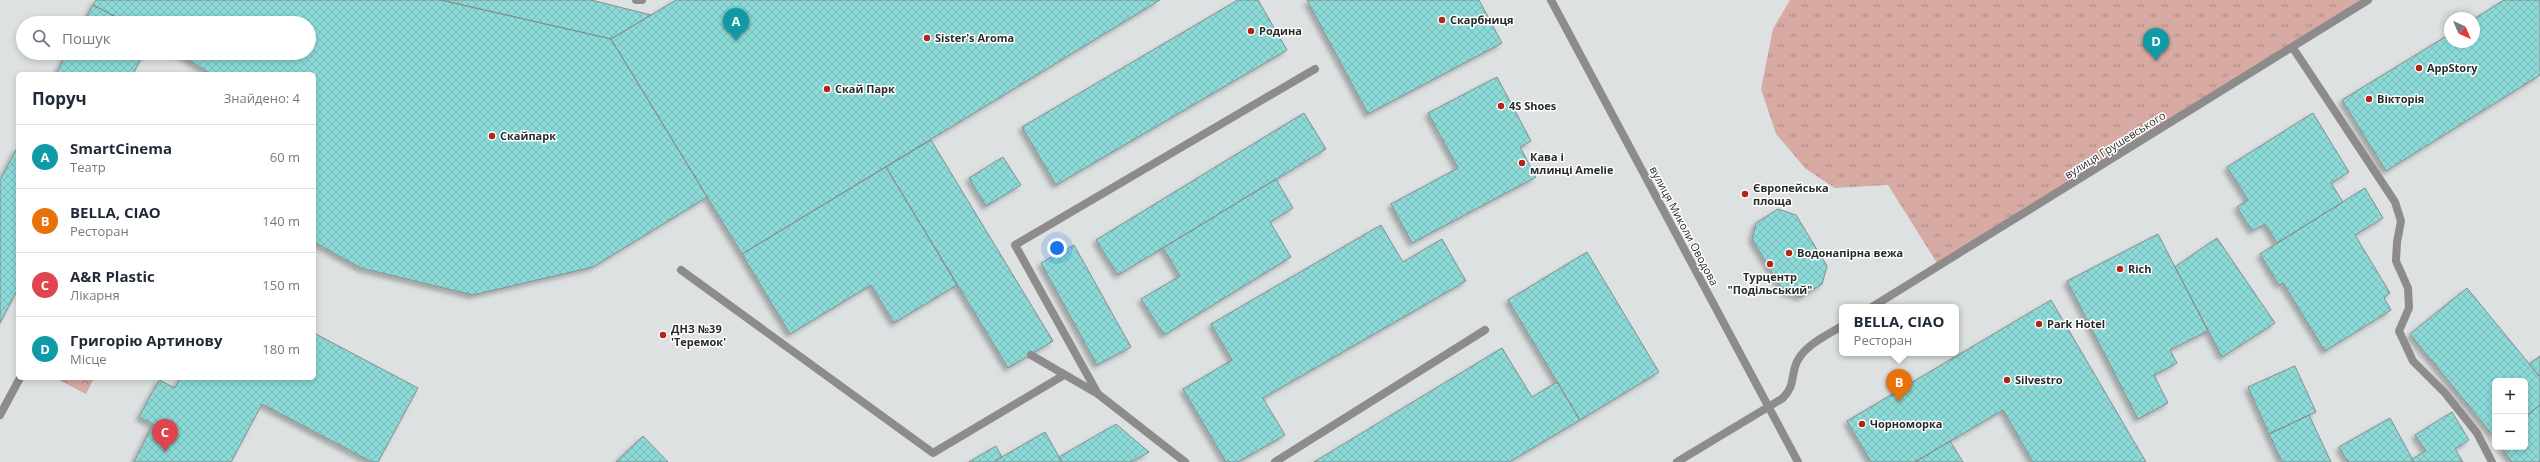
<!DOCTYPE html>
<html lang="uk">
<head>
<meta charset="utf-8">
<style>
	body { margin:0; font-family:"Open Sans",sans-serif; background:#f2f2f3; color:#1f2937 }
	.controls { position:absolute; right:12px; bottom:12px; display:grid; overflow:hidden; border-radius:6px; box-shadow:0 2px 6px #0003 }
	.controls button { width:36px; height:36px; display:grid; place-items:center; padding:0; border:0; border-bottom:1px solid #e0e1e3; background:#fff; color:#1f2937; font:20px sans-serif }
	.compass { position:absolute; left:2444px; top:12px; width:36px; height:36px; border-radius:50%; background:#fff; box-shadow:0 2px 6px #0003; rotate:136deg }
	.you { position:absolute; left:1057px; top:248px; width:14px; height:14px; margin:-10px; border:3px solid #fff; border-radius:50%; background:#1a73e8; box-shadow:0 0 0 6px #1a73e833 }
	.badge { display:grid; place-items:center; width:26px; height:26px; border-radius:50%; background:#1a73e8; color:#fff; font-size:13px; font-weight:700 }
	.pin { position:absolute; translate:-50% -33px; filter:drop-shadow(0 1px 2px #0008) }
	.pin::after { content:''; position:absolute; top:21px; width:14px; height:12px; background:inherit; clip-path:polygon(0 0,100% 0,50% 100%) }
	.popup { position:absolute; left:1839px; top:304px; width:120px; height:52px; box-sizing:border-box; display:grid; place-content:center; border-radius:6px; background:#fff; filter:drop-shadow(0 1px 3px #0005); font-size:13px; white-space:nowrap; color:#747a83 }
	.popup b { font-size:15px; color:#1f2937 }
	.popup::after { content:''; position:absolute; left:50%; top:100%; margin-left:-8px; border:8px solid transparent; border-top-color:#fff }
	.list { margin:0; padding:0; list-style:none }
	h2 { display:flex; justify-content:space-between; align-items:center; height:52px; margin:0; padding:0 16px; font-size:17px }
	h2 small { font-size:13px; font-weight:400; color:#747a83 }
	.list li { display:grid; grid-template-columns:26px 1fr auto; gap:12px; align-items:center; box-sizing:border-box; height:64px; padding:0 16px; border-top:1px solid #e0e1e3 }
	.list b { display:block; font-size:15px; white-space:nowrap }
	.list p { margin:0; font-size:13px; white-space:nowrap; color:#747a83 }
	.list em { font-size:13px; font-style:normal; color:#747a83 }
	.icon { flex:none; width:22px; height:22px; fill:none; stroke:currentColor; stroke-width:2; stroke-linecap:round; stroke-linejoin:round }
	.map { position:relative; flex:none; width:2540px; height:462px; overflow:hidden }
	.search { position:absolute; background:#fff; box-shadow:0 2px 6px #0003; left:16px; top:16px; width:300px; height:44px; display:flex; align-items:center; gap:10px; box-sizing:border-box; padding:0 14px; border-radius:22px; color:#747a83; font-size:15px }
	.panel { position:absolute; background:#fff; box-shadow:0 2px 6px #0003; left:16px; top:72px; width:300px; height:308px; border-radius:6px }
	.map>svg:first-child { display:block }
	.forest { fill:url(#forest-crowns) }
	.park { fill:url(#park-tufts) }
	.building { fill:url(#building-cross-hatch); stroke:#898d8c; filter:url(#shadow) }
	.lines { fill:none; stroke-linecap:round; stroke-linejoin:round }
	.lane { stroke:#8d8b8b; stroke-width:8 }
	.street { stroke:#8d8b8b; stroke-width:8 }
	.poi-dot { fill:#b3251a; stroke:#fff; stroke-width:1.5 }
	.labels { text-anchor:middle; stroke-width:3; stroke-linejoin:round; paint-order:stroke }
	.poi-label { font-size:11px; font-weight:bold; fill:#292b2a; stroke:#fff; text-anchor:start }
	.street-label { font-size:11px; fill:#292b2a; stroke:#fff }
</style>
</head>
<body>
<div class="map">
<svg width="2540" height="462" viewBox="0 0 2540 462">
	<defs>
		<pattern id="forest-crowns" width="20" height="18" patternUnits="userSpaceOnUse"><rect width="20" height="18" fill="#d7aaa3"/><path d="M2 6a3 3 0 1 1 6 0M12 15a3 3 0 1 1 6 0" fill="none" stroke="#ae8b85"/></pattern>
		<pattern id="park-tufts" width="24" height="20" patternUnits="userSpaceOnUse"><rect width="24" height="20" fill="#d7aaa3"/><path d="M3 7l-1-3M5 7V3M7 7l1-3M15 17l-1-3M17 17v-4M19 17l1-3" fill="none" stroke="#ae8b85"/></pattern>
		<pattern id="building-cross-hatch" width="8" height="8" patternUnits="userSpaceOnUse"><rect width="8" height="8" fill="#8bdad7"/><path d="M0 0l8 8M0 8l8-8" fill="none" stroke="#78bbb9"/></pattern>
		<filter id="shadow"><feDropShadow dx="-3.5" dy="3.5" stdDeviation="2" flood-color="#0004"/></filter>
	</defs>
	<rect width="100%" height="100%" fill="#dde1e1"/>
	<!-- forest -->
	<path class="forest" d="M55 378H94L86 394Z"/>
	<!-- park -->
	<path class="park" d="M1790 0H2368L1939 266 1888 185 1835 188 1806 169 1776 134 1761 89 1773 29Z"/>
	<!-- building -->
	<path class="building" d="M96 0H441L611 39 707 197 593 267 473 295 361 268 314 242V74H211L178 53H309V23H128L93 5Z
		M441 0H591L651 15 611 39Z
		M676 0H1160L742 254 611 39Z
		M1238 0H1258L1287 50 1056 185 1022 127Z
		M1307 0H1479L1502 43 1368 114Z
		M2504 0H2540V75L2386 171 2342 100 2450 34V42H2474V19Z
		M93 5 128 23H83Z
		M67 53H144L133 74H56Z
		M1497 77 1531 141 1520 147 1536 177 1412 243 1391 204 1458 168 1428 113Z
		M1304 113 1326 149 1118 275 1096 240Z
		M2313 113 2349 172 2331 183 2343 202 2277 243 2265 224 2252 231 2237 207 2248 200 2227 167Z
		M931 140 1053 341 1008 368 886 167Z
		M18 146V289L0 323V180Z
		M1003 157 1021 185 986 206 969 178Z
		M886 167 957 285 894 323 871 285 790 334 742 254Z
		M1276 179 1293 208 1270 222 1291 257 1164 335 1141 299 1180 276 1163 248Z
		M2365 188 2383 218 2355 235 2390 293 2384 298 2391 310 2325 351 2283 283 2279 285 2260 254Z
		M1778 209 1796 215 1827 266 1822 284 1801 297 1784 292 1752 239 1756 223Z
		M1381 225 1403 262 1442 239 1466 281 1263 398 1285 435 1238 462H1226L1183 389 1232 360 1211 324Z
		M2158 234 2208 331 2170 350 2177 363 2154 375 2168 403 2138 419 2067 281Z
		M2217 238 2275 323 2222 357 2175 267Z
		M1074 245 1131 347 1097 365 1041 263Z
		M1587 252 1659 372 1580 420 1508 300Z
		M2467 288 2540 377V405L2525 417V381H2495V438L2410 334Z
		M2051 300 2146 462H2033L2003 410 1915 462H1871L1847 421Z
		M314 333 418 388 378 462H372L262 404 231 462H134L153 424 139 417 159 380 175 388 180 378H314Z
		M1502 348 1532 397 1557 382 1580 420 1509 462H1314Z
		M2540 356V377L2529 364Z
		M2295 366 2316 412 2269 434 2248 387Z
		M2540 405V462H2512L2501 447H2525V417Z
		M2452 412 2469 440 2455 449 2463 462H2414L2412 459 2426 451 2415 435Z
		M2309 415 2331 462H2282L2269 434Z
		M2390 418 2414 462H2348L2339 447Z
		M1116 424 1149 452 1131 462H1062L1059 457Z
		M1045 432 1062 462H994L1002 457Z
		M643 436 668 462H616Z
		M1950 441 1963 462H1915Z
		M996 446 1002 457 994 462H969Z"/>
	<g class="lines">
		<!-- lane -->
		<path class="lane" d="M636 0H642
			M2293 48 2395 202 2401 221 2397 242 2396 261 2408 288 2409 308 2399 331 2413 361 2445 393 2477 433 2492 462
			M681 270 933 453 1064 375
			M1031 355 1098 394 1185 462
			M1098 394 1015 245 1315 69
			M0 415 20 378
			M1275 462 1485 330"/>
		<!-- street -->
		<path class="street" d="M1551 0 1798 462
			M1872 307 2368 0
			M1677 462 1783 398C1794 386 1791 381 1795 367 1800 347 1827 335 1842 326"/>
	</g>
	<!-- markers -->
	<g class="poi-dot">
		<circle cx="1442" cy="20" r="4"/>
		<circle cx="1251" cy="31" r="4"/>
		<circle cx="927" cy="38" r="4"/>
		<circle cx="2419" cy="68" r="4"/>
		<circle cx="827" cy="89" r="4"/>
		<circle cx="2369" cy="99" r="4"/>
		<circle cx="1501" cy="106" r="4"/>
		<circle cx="492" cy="136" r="4"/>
		<circle cx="1522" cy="163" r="4"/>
		<circle cx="1745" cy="194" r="4"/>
		<circle cx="1789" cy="253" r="4"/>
		<circle cx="1770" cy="264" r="4"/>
		<circle cx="2120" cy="269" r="4"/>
		<circle cx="2039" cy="324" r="4"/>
		<circle cx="663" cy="335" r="4"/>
		<circle cx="2007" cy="380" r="4"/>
		<circle cx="1862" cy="424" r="4"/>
	</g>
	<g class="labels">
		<!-- poi labels -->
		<g class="poi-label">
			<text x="1450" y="24">Скарбниця</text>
			<text x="1259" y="35">Родина</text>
			<text x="935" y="42">Sister's Aroma</text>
			<text x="2427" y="72">AppStory</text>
			<text x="835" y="93">Скай Парк</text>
			<text x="2377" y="103">Вікторія</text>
			<text x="1509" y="110">4S Shoes</text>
			<text x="500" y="140">Скайпарк</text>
			<text x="1530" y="161">Кава і<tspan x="1530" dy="13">млинці Amelie</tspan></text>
			<text x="1753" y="192">Європейська<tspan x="1753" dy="13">площа</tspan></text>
			<text x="1797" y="257">Водонапірна вежа</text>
			<text x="2128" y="273">Rich</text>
			<text x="1770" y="281" text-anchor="middle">Турцентр<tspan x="1770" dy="13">"Подільський"</tspan></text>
			<text x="2047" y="328">Park Hotel</text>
			<text x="671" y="333">ДНЗ №39<tspan x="671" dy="13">'Теремок'</tspan></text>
			<text x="2015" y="384">Silvestro</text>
			<text x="1870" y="428">Чорноморка</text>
		</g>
		<!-- street labels -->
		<g class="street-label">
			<text transform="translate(2115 145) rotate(-32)" y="4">вулиця Грушевського</text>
			<text transform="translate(1684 226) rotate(62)" y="4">вулиця Миколи Оводова</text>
		</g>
	</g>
</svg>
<div class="controls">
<button>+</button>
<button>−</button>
</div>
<svg class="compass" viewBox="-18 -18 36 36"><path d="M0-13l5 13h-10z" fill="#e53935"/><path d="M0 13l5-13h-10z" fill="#747a83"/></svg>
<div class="you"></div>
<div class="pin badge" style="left:736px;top:41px;background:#0f9aa8">A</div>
<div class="pin badge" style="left:1899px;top:402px;background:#e8710a">B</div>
<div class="popup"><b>BELLA, CIAO</b>Ресторан</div>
<div class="pin badge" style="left:165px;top:452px;background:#e0444e">C</div>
<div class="pin badge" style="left:2156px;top:61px;background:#0f9aa8">D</div>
<div class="search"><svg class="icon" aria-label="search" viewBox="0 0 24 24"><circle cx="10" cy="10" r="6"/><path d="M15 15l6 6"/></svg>Пошук</div>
<section class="panel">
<h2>Поруч<small>Знайдено: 4</small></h2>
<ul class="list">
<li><span class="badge" style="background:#0f9aa8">A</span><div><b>SmartCinema</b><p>Театр</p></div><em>60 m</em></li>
<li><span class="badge" style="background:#e8710a">B</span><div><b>BELLA, CIAO</b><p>Ресторан</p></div><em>140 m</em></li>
<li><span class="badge" style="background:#e0444e">C</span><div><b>A&amp;R Plastic</b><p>Лікарня</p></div><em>150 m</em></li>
<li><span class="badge" style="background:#0f9aa8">D</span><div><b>Григорію Артинову</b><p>Місце</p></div><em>180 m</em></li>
</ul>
</section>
</div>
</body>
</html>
